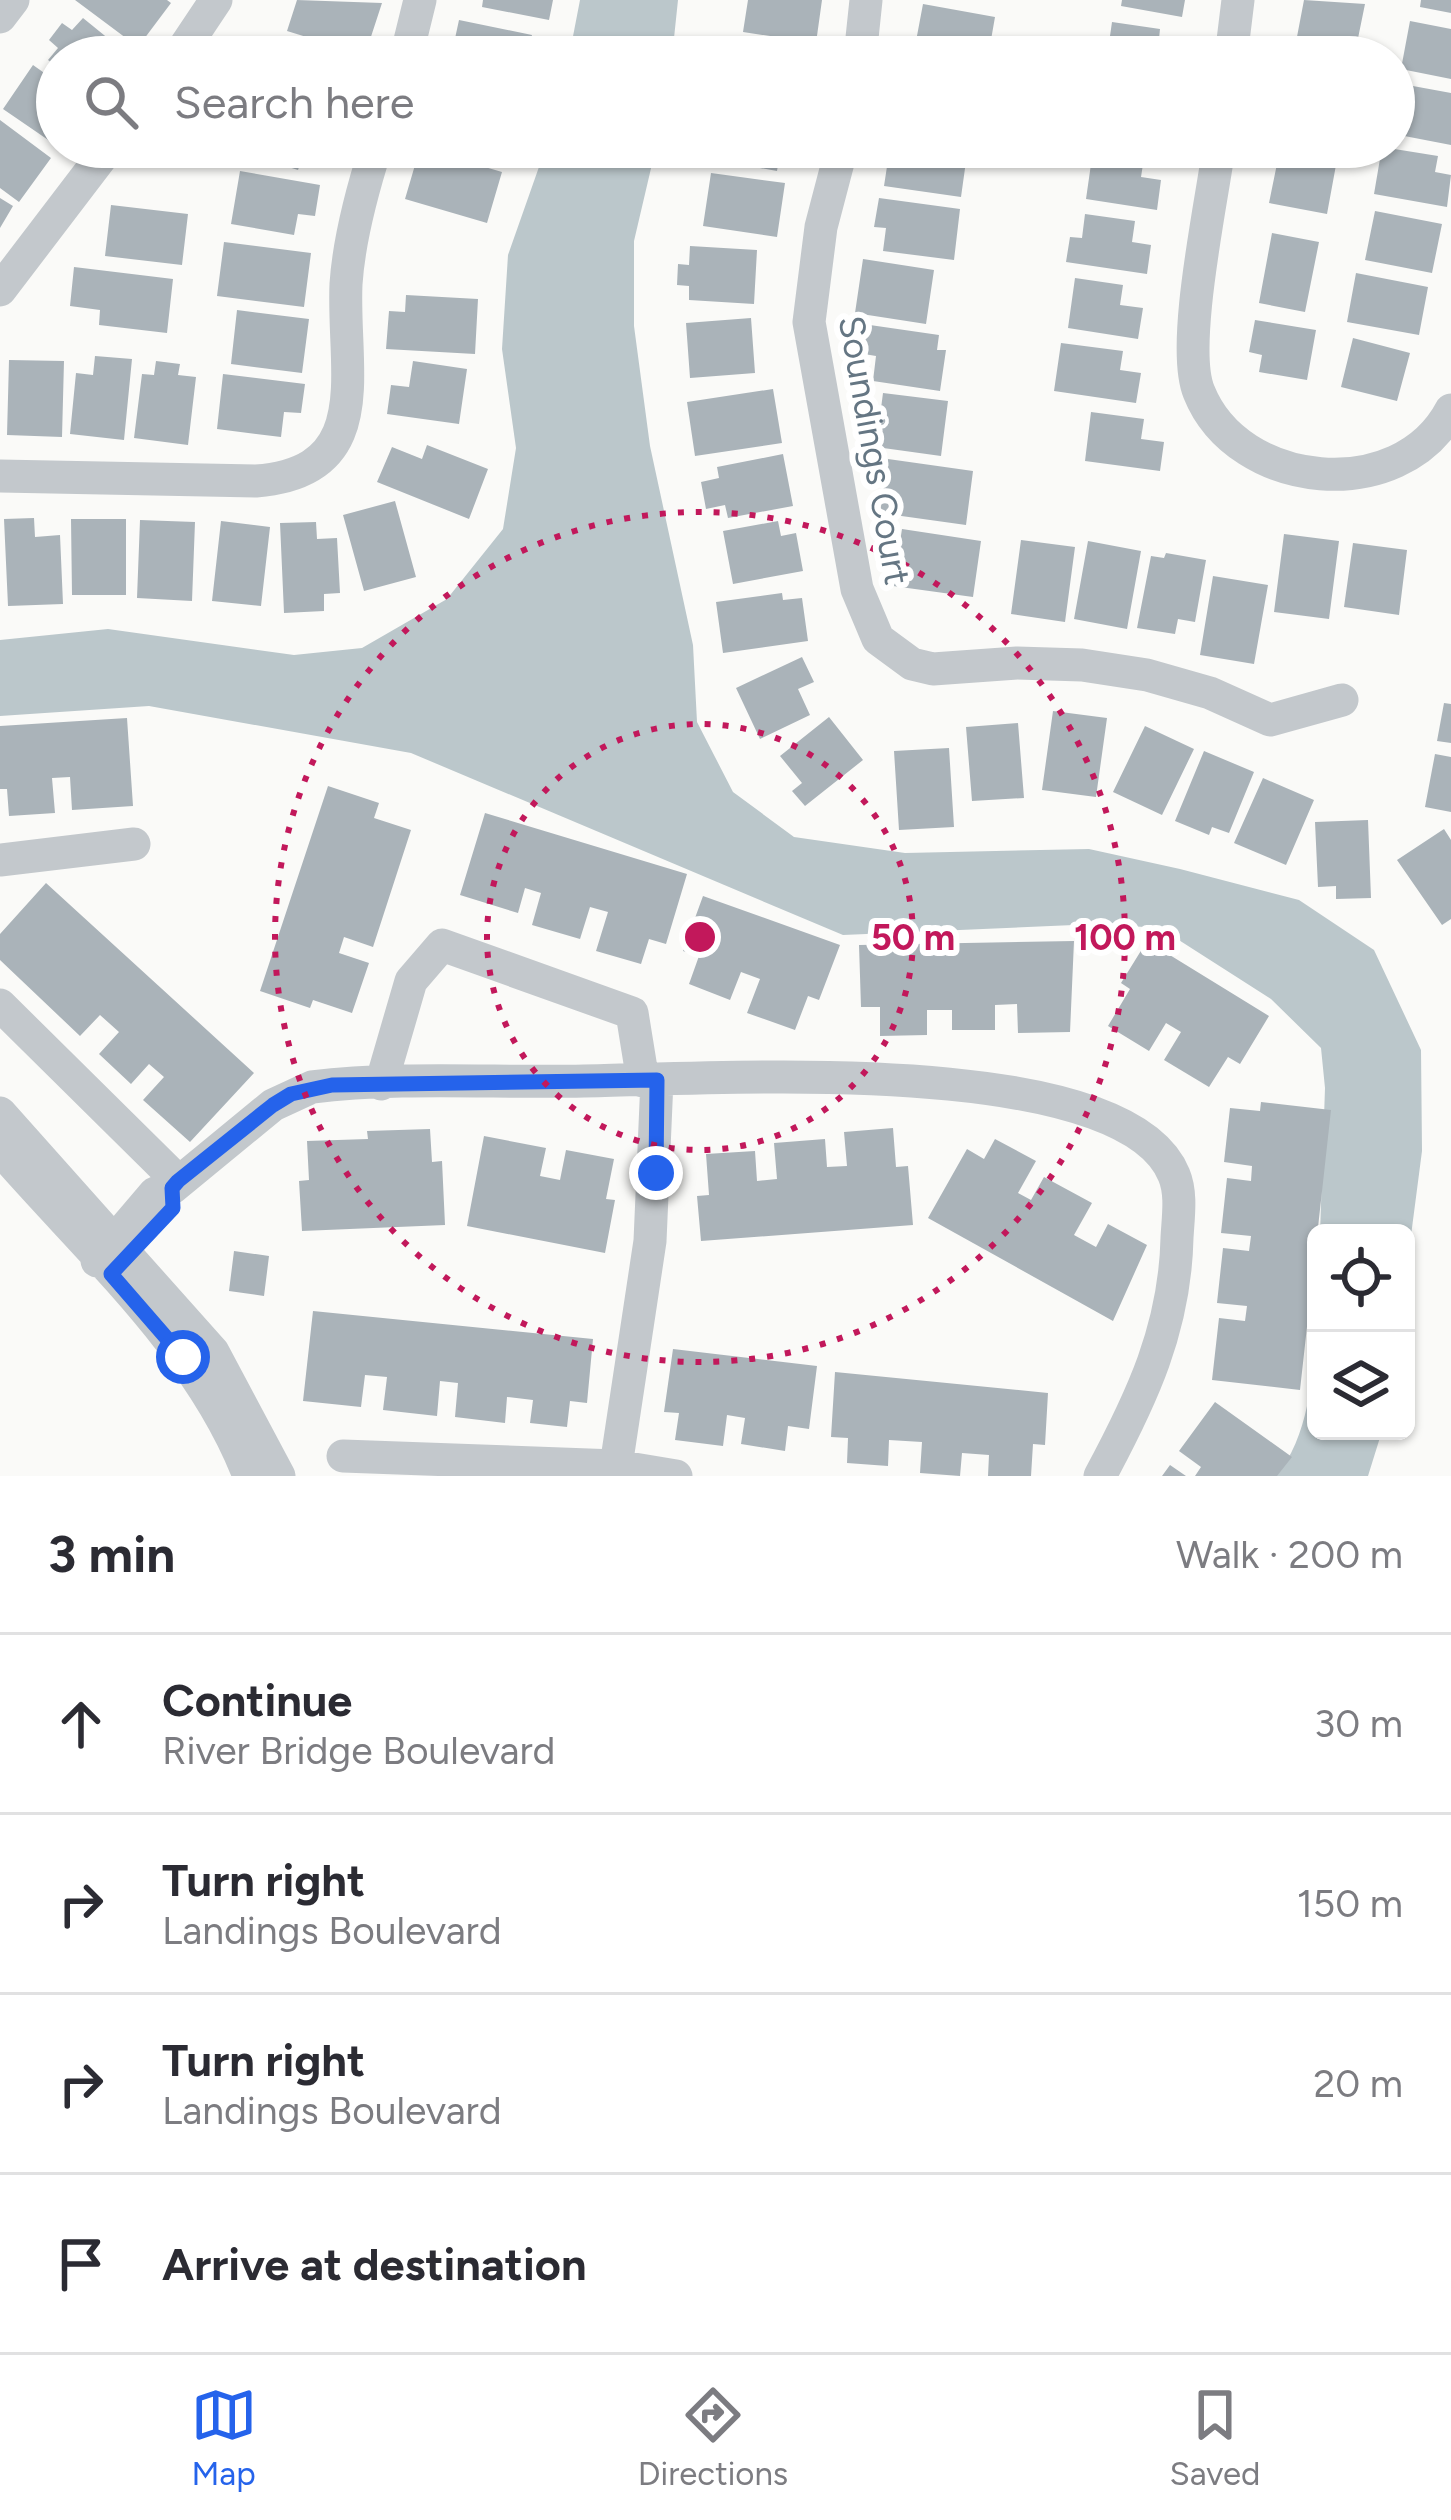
<!DOCTYPE html>
<html lang="en">
<head>
<meta charset="utf-8">
<style>
	body { margin:0; font-family:Figtree,sans-serif; background:#f7f7f7; color:#2b2b33 }
	.controls { position:absolute; right:36px; bottom:36px; display:grid; overflow:hidden; border-radius:18px; box-shadow:0 3px 9px #0004 }
	.controls button { width:108px; height:108px; display:grid; place-items:center; padding:0; border:0; border-bottom:3px solid #e1e1e2; background:#fff; color:#2b2b33; font:60px sans-serif }
	.stop { position:absolute; width:36px; height:36px; margin:-27px; border:9px solid #2563eb; border-radius:50%; background:#fff }
	.stop.end { background:#2563eb; border-color:#fff; box-shadow:0 3px 12px #0008 }
	.list { margin:0; padding:0; list-style:none }
	h2 { display:flex; justify-content:space-between; align-items:center; height:156px; margin:0; padding:0 48px; font-size:51px }
	h2 small { font-size:39px; font-weight:400; color:#7c7c81 }
	.list li { display:grid; grid-template-columns:78px 1fr auto; gap:36px; align-items:center; box-sizing:border-box; height:180px; padding:0 48px; border-top:3px solid #e1e1e2 }
	.list b { display:block; font-size:45px; white-space:nowrap }
	.list p { margin:0; font-size:39px; white-space:nowrap; color:#7c7c81 }
	.list em { font-size:39px; font-style:normal; color:#7c7c81 }
	.icon { flex:none; width:66px; height:66px; fill:none; stroke:currentColor; stroke-width:2; stroke-linecap:round; stroke-linejoin:round }
	.map { position:relative; flex:none; width:1451px; height:1476px; overflow:hidden }
	.search { position:absolute; background:#fff; box-shadow:0 3px 9px #0004; left:36px; right:36px; top:36px; height:132px; display:flex; align-items:center; gap:30px; box-sizing:border-box; padding:0 42px; border-radius:66px; color:#7c7c81; font-size:45px }
	.sheet { height:876px; background:#fff }
	nav { display:flex; justify-content:space-around; align-items:center; box-sizing:border-box; height:168px; border-top:3px solid #e1e1e2; background:#fff; font-size:33px; color:#7c7c81 }
	nav a { display:grid; justify-items:center; gap:6px }
	nav .on { color:#2563eb }
	.map>svg:first-child { display:block }
	.water { fill:#bbc7cb }
	.building { fill:#aab3b9 }
	.lines { fill:none; stroke-linecap:round; stroke-linejoin:round }
	.street { stroke:#c3c8cc; stroke-width:33 }
	.route { stroke:#2563eb; stroke-width:15 }
	.ring { fill:none; stroke:#c2185b; stroke-width:6; stroke-dasharray:6 12 }
	.labels { text-anchor:middle; stroke-width:12; stroke-linejoin:round; paint-order:stroke }
	.street-label { font-size:36px; fill:#657683; stroke:#fff }
	.centre { fill:#c2185b; stroke:#fff; stroke-width:6 }
	.ring-label { font-size:36px; text-anchor:middle; font-weight:bold; fill:#c2185b; stroke:#fff; stroke-width:12; stroke-linejoin:round; paint-order:stroke }
</style>
</head>
<body>
<div class="map">
<svg width="1451" height="1476" viewBox="0 0 1451 1476">
	<rect width="100%" height="100%" fill="#fafaf8"/>
	<!-- water -->
	<path class="water" d="M580 0H678L672 57H569Z
		M546 147H656L634 241V326L650 446 693 645 697 722 733 792 794 837 905 853 1089 849 1180 869 1299 900 1374 950 1421 1050 1422 1151 1406 1274V1233H1320L1325 1088 1321 1048 1271 999 1160 928 1097 924 843 935 411 753 149 706 0 716V640L108 629 294 655 362 648 447 599 503 529 516 448 502 349 508 255Z
		M1316 1326V1431H1382L1368 1476H1276C1308 1439 1314 1374 1316 1326Z"/>
	<!-- building -->
	<path class="building" d="M75 0H167L171 3 138 47Z
		M297 0 382 3 365 55 287 31Z
		M483 0H553L549 20 482 7Z
		M748 0H822L816 43 743 32Z
		M1122 0H1185L1182 17 1121 6Z
		M1304 0 1365 4 1355 53 1296 42Z
		M1421 0H1451V13L1420 7Z
		M923 4 995 17 988 57H913Z
		M83 18 131 57H57V67L48 60 58 48 49 40 62 23 72 30Z
		M459 20 532 35 527 57H451Z
		M1410 21 1451 29V79L1401 69Z
		M1112 22 1160 29 1158 49 1179 53 1178 57H1107Z
		M744 43 799 50 798 57H742Z
		M290 44 334 55V57H287Z
		M33 65 57 82V146L3 109Z
		M1402 84 1451 93V145L1394 134Z
		M0 120 51 158 19 202 0 188Z
		M250 147H306L298 170 248 154Z
		M310 147H338L335 156Z
		M463 147H503L498 160Z
		M711 147H781L777 171 709 159Z
		M890 147H968L961 197 884 186Z
		M1382 147 1438 156 1435 172 1451 175 1447 207 1374 194Z
		M420 148 502 172 487 223 405 199Z
		M1093 150 1144 158 1141 177 1161 180 1157 210 1086 199Z
		M1279 154 1336 165 1327 214 1269 203Z
		M240 171 320 185 315 216 298 214 294 235 231 224Z
		M711 173 785 183 777 237 703 226Z
		M0 198 13 206 0 228Z
		M879 198 960 209 954 260 883 251 886 228 874 227Z
		M111 205 188 214 182 265 105 256Z
		M1375 211 1442 224 1432 273 1365 260Z
		M1085 214 1135 221 1132 242 1151 245 1147 274 1066 262 1070 237 1082 238Z
		M1272 233 1319 242 1305 312 1259 303Z
		M224 242 311 253 304 307 217 296Z
		M690 246 757 250 754 304 689 300V286L677 285 678 264 689 265Z
		M863 259 934 270 926 324 855 313Z
		M74 267 173 279 167 333 99 325 100 310 70 306Z
		M1356 273 1428 287 1419 335 1347 322Z
		M1075 278 1123 285 1120 305 1143 308 1138 339 1068 328Z
		M406 295 478 299 475 354 386 349 389 311 405 312Z
		M237 310 309 319 302 373 231 364Z
		M751 318 755 373 690 378 686 323Z
		M1255 320 1316 330 1307 380 1259 372 1262 355 1249 352Z
		M863 324 939 335 937 350H946L940 391 873 381 876 356 858 353Z
		M1353 338 1410 353 1397 401 1341 387Z
		M1061 343 1123 351 1120 370 1141 373 1136 403 1054 391Z
		M95 356 132 359 124 440 70 434 76 373 93 375Z
		M9 360 64 361 62 437 7 435Z
		M156 361 180 364 178 375 196 377 188 445 134 438 142 374 154 375Z
		M413 361 467 369 459 424 387 414 391 385 409 387Z
		M223 374 305 384 301 413 284 412 281 437 217 429Z
		M773 389 782 443 695 456 687 402Z
		M883 393 948 401 941 456 876 447Z
		M1091 412 1144 419 1141 439 1164 442 1160 471 1085 461Z
		M427 445 488 469 469 519 377 482 392 447 422 459Z
		M783 454 793 506 728 518 725 505 706 509 701 482 719 478 717 467Z
		M888 459 973 471 966 525 880 513Z
		M395 501 416 577 364 591 343 515Z
		M34 518 35 537 60 535 63 604 8 606 4 519Z
		M71 519H126V595H72Z
		M140 520 195 522 192 601 137 598Z
		M221 521 270 527 261 606 212 601Z
		M778 521 781 536 796 533 803 571 733 584 723 531Z
		M316 522 317 539 337 538 340 593 324 594V611L284 613 280 523Z
		M902 529 981 541 973 597 893 586Z
		M1284 534 1339 541 1329 619 1274 612Z
		M1021 540 1075 547 1065 622 1011 614Z
		M1088 541 1141 551 1127 629 1074 619Z
		M1353 543 1407 550 1399 615 1344 607Z
		M1166 553 1206 560 1195 622 1178 619 1175 634 1137 628 1151 556 1164 558Z
		M1213 576 1268 585 1254 664 1200 655Z
		M782 593 783 600 802 598 808 641 723 653 716 602Z
		M802 657 814 682 798 689 810 715 760 739 736 688Z
		M1444 703 1451 704V743L1437 741Z
		M1053 711 1107 718 1096 797 1042 790Z
		M829 717 863 760 805 806 792 791 802 783 780 756Z
		M127 718 133 806 72 810 70 777 52 778 55 813 9 816 7 789H0V726Z
		M1018 723 1024 798 972 801 966 727Z
		M1145 726 1194 749 1162 815 1113 792Z
		M949 748 954 827 899 830 894 751Z
		M1204 751 1254 772 1229 833 1212 827 1209 835 1175 821Z
		M1435 754 1451 757V812L1425 807Z
		M1263 778 1314 800 1286 865 1234 843Z
		M328 786 379 803 374 818 411 830 373 947 344 937 339 953 369 963 352 1013 313 1000 310 1008 260 991Z
		M485 813 687 874 666 944 649 939 641 964 596 951 608 912 590 907 580 939 532 925 541 893 525 888 518 913 460 895Z
		M1368 820 1371 898 1336 899V886L1318 887 1315 822Z
		M1444 829 1451 840V919L1442 925 1397 860Z
		M46 883 254 1073 190 1142 143 1100 164 1077 149 1064 131 1084 99 1054 119 1032 100 1015 80 1036 0 960V934Z
		M703 896 840 945 819 1000 808 996 795 1030 747 1013 760 979 741 972 730 1000 689 984 699 956 683 951Z
		M1074 941 1070 1032 1018 1033 1017 1004 995 1005V1030H952V1010H927V1035L880 1036V1007H861L859 945Z
		M1147 941 1269 1016 1240 1064 1228 1057 1209 1087 1164 1060 1181 1032 1166 1023 1149 1051 1108 1026 1130 989 1121 983Z
		M1261 1102 1331 1110 1300 1390 1212 1380 1219 1318 1245 1321 1247 1306 1217 1303 1223 1248 1249 1251 1251 1236 1221 1233 1227 1178 1251 1181 1252 1166 1224 1162 1230 1108 1260 1111Z
		M893 1128 896 1167 908 1166 913 1225 701 1241 697 1196 709 1195 706 1154 755 1151 757 1181 777 1179 774 1143 825 1139 827 1167 847 1166 844 1132Z
		M430 1129 432 1162 442 1161 445 1225 302 1231 299 1181 309 1180 307 1141 368 1139 367 1131Z
		M484 1136 546 1148 540 1176 560 1180 566 1150 614 1159 606 1199 615 1200 605 1253 467 1226Z
		M995 1139 1036 1161 1018 1193 1031 1200 1044 1177 1092 1203 1074 1235 1096 1247 1108 1224 1147 1245 1113 1321 928 1218 967 1149 984 1159Z
		M234 1251 269 1256 264 1296 229 1291Z
		M313 1311 593 1339 587 1403 570 1401 567 1427 530 1423 533 1400 507 1397 505 1423 455 1417 458 1383 440 1381 437 1416 383 1410 387 1377 365 1375 361 1407 303 1401Z
		M673 1349 817 1366 809 1429 788 1426 785 1451 741 1444 745 1418 727 1415 723 1446 675 1440 679 1413 664 1412Z
		M835 1372 1048 1393 1045 1445 1033 1444 1031 1476H988L989 1455 962 1453 960 1476 920 1473 922 1442 889 1440 888 1466 847 1463 848 1438 831 1437Z
		M1215 1402 1292 1457 1277 1476H1195L1201 1467 1179 1451Z
		M1170 1465 1186 1476H1162Z"/>
	<g class="lines">
		<!-- street -->
		<path class="street" d="M0 17 13 0
			M178 57 216 0
			M406 57 420 0
			M860 57 866 0
			M1231 57 1238 0
			M842 147 821 227 809 322 857 589 878 639 912 664 933 669 1017 663 1082 665 1147 675 1210 693 1270 720 1342 700
			M1219 147C1212 201 1180 347 1199 392 1238 490 1400 506 1451 410
			M0 290 109 147
			M0 476 256 481C377 472 342 371 346 284 349 238 362 191 376 147
			M0 860 134 844
			M0 1005 178 1181
			M381 1084 411 981 442 945 632 1013 643 1081
			M0 1113 213 1352 279 1476
			M0 1149C88 1251 200 1348 249 1476
			M97 1261 155 1193 172 1188 273 1105 312 1087C401 1076 494 1083 584 1081 698 1080 1123 1049 1174 1175 1182 1194 1178 1218 1177 1238 1175 1328 1142 1398 1100 1476
			M343 1456 616 1466 676 1476
			M616 1466 650 1241 657 1080"/>
	</g>
	<g class="lines">
		<!-- route -->
		<path class="route" d="M183 1357 111 1274 173 1208 172 1188 178 1181 273 1105 291 1094 332 1085 657 1080 656 1173"/>
	</g>
	<!-- distance rings -->
	<g class="ring">
		<circle cx="700" cy="937" r="213"/>
		<circle cx="700" cy="937" r="425"/>
	</g>
	<g class="labels">
		<!-- street labels -->
		<g class="street-label">
			<text transform="translate(875 450) rotate(80)" y="13">Soundings Court</text>
		</g>
	</g>
	<circle cx="700" cy="937" r="18" class="centre"/>
	<g class="ring-label">
		<text x="913" y="950">50 m</text>
		<text x="1125" y="950">100 m</text>
	</g>
</svg>
<div class="controls">
<button><svg class="icon" aria-label="locate" viewBox="0 0 24 24"><circle cx="12" cy="12" r="6"/><path d="M12 2v4M12 18v4M2 12h4M18 12h4"/></svg></button>
<button><svg class="icon" aria-label="layers" viewBox="0 0 24 24"><path d="M12 4l9 5-9 5-9-5zM3 14l9 5 9-5"/></svg></button>
</div>
<div class="stop" style="left:183px;top:1357px"></div>
<div class="stop end" style="left:656px;top:1173px"></div>
<div class="search"><svg class="icon" aria-label="search" viewBox="0 0 24 24"><circle cx="10" cy="10" r="6"/><path d="M15 15l6 6"/></svg>Search here</div>
</div>
<section class="sheet">
<h2>3 min<small>Walk · 200 m</small></h2>
<ul class="list">
<li><svg class="icon" aria-label="ahead" viewBox="0 0 24 24"><path d="M12 20V5M6 11l6-6 6 6"/></svg><div><b>Continue</b><p>River Bridge Boulevard</p></div><em>30 m</em></li>
<li><svg class="icon" aria-label="right" viewBox="0 0 24 24"><path d="M7 20v-9h11M14 6l5 5-5 5"/></svg><div><b>Turn right</b><p>Landings Boulevard</p></div><em>150 m</em></li>
<li><svg class="icon" aria-label="right" viewBox="0 0 24 24"><path d="M7 20v-9h11M14 6l5 5-5 5"/></svg><div><b>Turn right</b><p>Landings Boulevard</p></div><em>20 m</em></li>
<li><svg class="icon" aria-label="arrive" viewBox="0 0 24 24"><path d="M6 21V4h12l-3 4 3 4H6"/></svg><div><b>Arrive at destination</b></div></li>
</ul>
</section>
<nav>
<a class="on"><svg class="icon" aria-label="map" viewBox="0 0 24 24"><path d="M3 6l6-2 6 2 6-2v14l-6 2-6-2-6 2zM9 4v14M15 6v14"/></svg>Map</a>
<a><svg class="icon" aria-label="directions" viewBox="0 0 24 24"><path d="M12 3l9 9-9 9-9-9zM9 14v-3h6M13 9l2 2-2 2"/></svg>Directions</a>
<a><svg class="icon" aria-label="saved" viewBox="0 0 24 24"><path d="M7 4h10v16l-5-4-5 4z"/></svg>Saved</a>
</nav>
</body>
</html>
